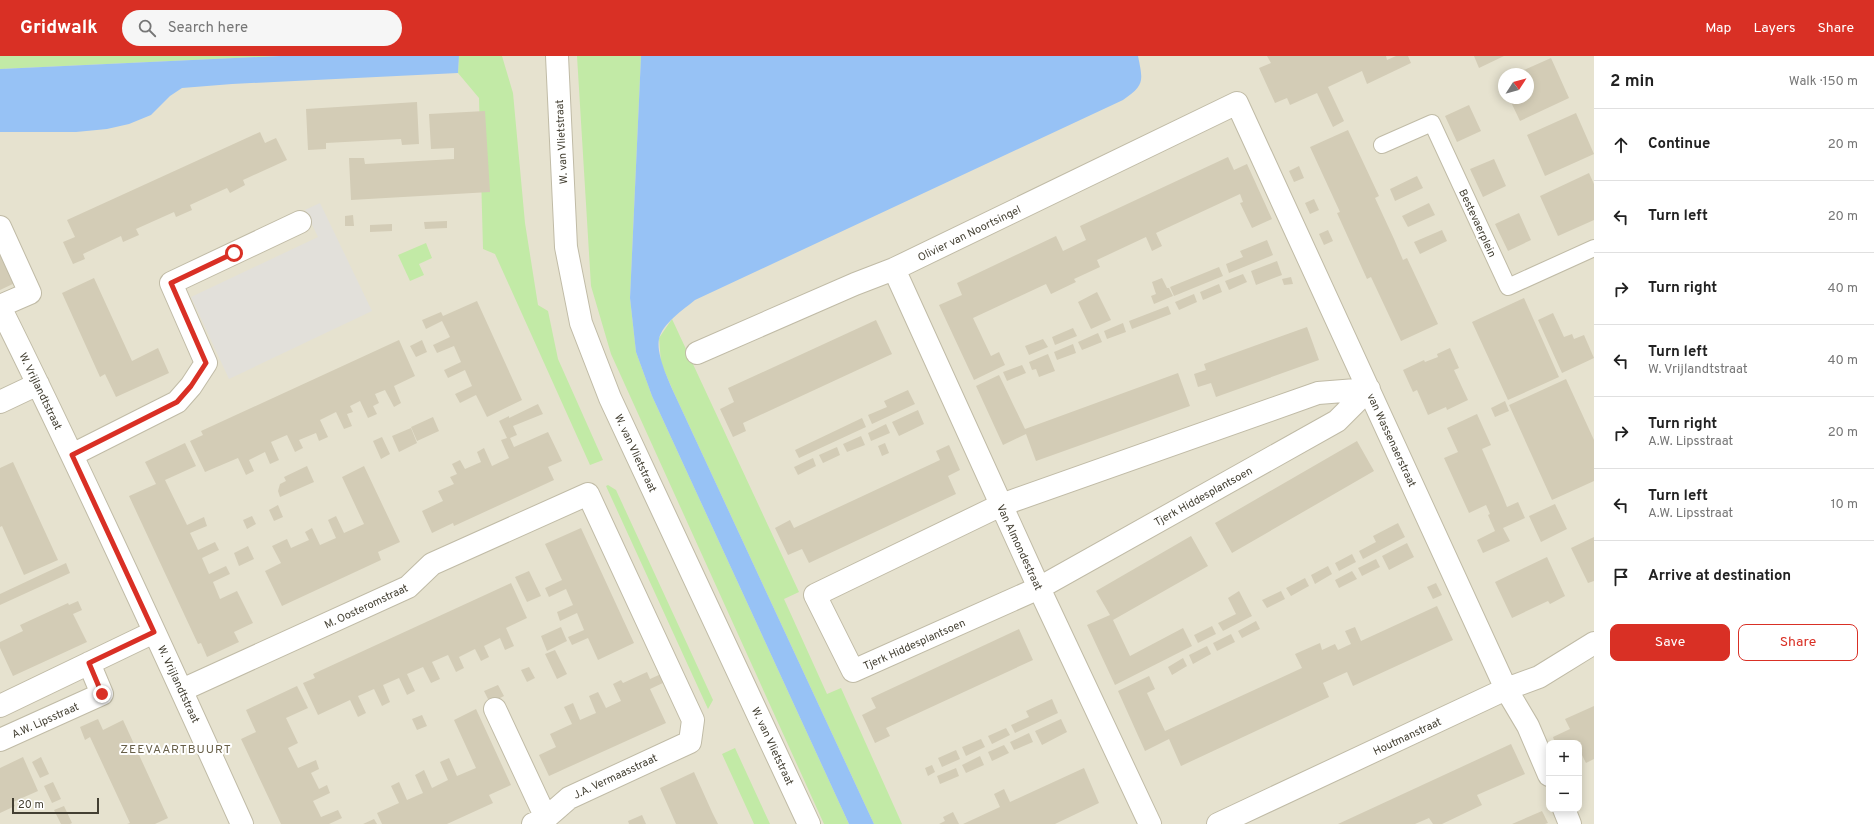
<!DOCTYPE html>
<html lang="en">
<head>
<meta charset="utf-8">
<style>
	body { margin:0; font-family:Overpass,sans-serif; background:#f6f6f6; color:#222 }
	.controls { position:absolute; right:12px; bottom:12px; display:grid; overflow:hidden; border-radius:8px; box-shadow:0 2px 10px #0003 }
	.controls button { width:36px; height:36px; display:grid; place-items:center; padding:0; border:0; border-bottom:1px solid #e0e0e0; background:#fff; color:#222; font:20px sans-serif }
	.compass { position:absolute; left:1498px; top:12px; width:36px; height:36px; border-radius:50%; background:#fff; box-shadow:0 2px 10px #0003; rotate:54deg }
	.scale { position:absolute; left:12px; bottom:10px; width:87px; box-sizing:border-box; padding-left:4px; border:2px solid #433f32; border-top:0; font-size:11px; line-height:14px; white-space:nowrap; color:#433f32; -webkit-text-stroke:3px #fff; paint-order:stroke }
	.stop { position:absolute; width:12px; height:12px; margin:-9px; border:3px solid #d93025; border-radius:50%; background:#fff }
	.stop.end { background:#d93025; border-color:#fff; box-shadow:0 1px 4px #0008 }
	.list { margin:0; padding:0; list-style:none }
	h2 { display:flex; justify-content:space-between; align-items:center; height:52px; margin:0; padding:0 16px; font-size:17px }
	h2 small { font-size:13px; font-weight:400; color:#767676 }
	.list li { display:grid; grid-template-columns:26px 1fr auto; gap:12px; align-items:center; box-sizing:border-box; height:72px; padding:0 16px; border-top:1px solid #e0e0e0 }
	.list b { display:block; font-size:15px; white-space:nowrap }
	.list p { margin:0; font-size:13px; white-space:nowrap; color:#767676 }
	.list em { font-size:13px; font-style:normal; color:#767676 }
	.actions { display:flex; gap:8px; padding:12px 16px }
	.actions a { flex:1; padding:9px 0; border:1px solid #d93025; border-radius:8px; text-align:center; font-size:14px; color:#d93025 }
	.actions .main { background:#d93025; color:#fff }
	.icon { flex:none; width:22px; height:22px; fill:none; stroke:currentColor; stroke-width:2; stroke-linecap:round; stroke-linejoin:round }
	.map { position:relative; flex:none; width:1594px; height:768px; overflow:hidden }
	header { display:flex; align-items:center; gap:24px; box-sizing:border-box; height:56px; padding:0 20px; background:#d93025; color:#fff }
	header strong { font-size:19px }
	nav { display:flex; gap:22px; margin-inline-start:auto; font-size:14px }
	.search { width:280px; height:36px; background:#f6f6f6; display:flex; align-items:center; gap:10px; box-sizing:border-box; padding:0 14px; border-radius:22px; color:#767676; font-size:15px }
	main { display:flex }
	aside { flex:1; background:#fff }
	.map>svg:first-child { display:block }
	.residential { fill:#e6e2cf; fill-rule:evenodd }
	.green { fill:#c2eaa6 }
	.parking { fill:#e2e0da }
	.water { fill:#97c2f5 }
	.building { fill:#d3ccb6 }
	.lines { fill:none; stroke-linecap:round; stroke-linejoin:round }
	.service-casing { stroke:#c0bba6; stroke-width:18 }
	.pedestrian-casing { stroke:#c0bba6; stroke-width:24 }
	.minor-casing { stroke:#c0bba6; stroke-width:24 }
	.tertiary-casing { stroke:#c0bba6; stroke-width:24 }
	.service { stroke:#fff; stroke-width:16 }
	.pedestrian { stroke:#fff; stroke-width:22 }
	.minor { stroke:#fff; stroke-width:22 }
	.tertiary { stroke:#fff; stroke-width:22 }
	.route { stroke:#d93025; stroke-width:5 }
	.labels { text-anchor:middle; stroke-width:4; stroke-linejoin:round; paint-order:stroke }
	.street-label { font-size:11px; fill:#433f32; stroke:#fff }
	.neighbourhood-label { font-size:12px; letter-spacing:1px; fill:#675f48; stroke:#fff }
</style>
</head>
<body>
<header>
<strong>Gridwalk</strong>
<div class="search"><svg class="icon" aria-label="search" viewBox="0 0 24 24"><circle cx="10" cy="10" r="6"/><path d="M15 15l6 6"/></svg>Search here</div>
<nav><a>Map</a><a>Layers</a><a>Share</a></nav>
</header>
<main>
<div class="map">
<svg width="1594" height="768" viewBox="0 0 1594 768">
	<rect width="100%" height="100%" fill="#f2efe1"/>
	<!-- residential -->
	<path class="residential" d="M0 0H1594V768H0ZM1504 18H1528V42H1504ZM1549 687H1579V753H1549Z"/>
	<!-- green -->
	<path class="green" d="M0 0H280L0 13Z
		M459 0H502L513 37 525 167 538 249 548 255 558 303 603 404 590 409 495 198 483 193 479 42 458 17Z
		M577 0H641L630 242 636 296 652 340 849 768H824L611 298 591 230Z
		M426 187 432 202 419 208 424 219 410 225 398 199Z
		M672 263 799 536 784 543 827 638 841 632 902 768H874L674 337 661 307 659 282Z
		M608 429 616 434 713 644 708 653 606 430Z
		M735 692 770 768H754L722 698Z"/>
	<!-- parking -->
	<path class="parking" d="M320 147 372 255 229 323 191 241 318 181 305 154Z"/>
	<!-- water -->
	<path class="water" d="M280 0H459L458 17 232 28 182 32 170 40 151 59 129 68 107 73 76 76H0V13Z
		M641 0H1138C1143 25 1145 29 1123 44L695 244C684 253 662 268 659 283 656 298 668 323 674 337L874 768H849L652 340 636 296 630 242Z"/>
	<!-- building -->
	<path class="building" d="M1267 0H1386L1387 4 1396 0H1408L1411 7 1367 28 1362 15 1328 31 1344 65 1333 71 1317 37 1290 49 1287 42 1275 47 1259 12 1271 7Z
		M1474 0H1504L1479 12Z
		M1551 2 1569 42 1520 65 1509 42H1528V18H1515Z
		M417 46 419 88 402 89 401 83 326 87V93L308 94 306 53Z
		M1469 49 1481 75 1457 86 1445 60Z
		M485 55 490 136 351 144 349 102H364L365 108 454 103V92L431 93 429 58Z
		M1576 57 1594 98 1545 120 1527 79Z
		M1348 74 1379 140 1375 142 1394 183 1403 204 1407 202 1438 268 1401 285 1371 221 1367 223 1337 157 1340 156 1310 91Z
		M260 76 265 87 276 82 287 104 243 124 245 129 230 137 227 132 190 149 192 154 176 161 174 156 136 173 139 179 123 186 121 180 83 198 85 203 73 208 63 186 75 181 67 164Z
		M1228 101 1234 114 1247 108 1272 163 1252 172 1240 147 1243 146 1240 138 1156 177 1162 190 1152 195 1146 181 1097 204 1100 211 1074 223 1076 226 1051 238 1046 228 973 262 991 300 999 296 1005 309 974 324 939 249 962 239 957 227 1056 180 1063 195 1086 184 1080 170Z
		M1494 103 1506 130 1483 141 1470 113Z
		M1299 110 1304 122 1294 126 1289 115Z
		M1589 117 1594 128V164L1558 180 1540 140Z
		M1417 120 1423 132 1395 145 1390 133Z
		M1314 143 1319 154 1310 158 1305 147Z
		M1429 147 1435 159 1408 171 1402 160Z
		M1519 157 1531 184 1508 195 1495 168Z
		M353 159 354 170H345V160Z
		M447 165V172L425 173 424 166Z
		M392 168V175L370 176V169Z
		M1328 174 1333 185 1324 189 1319 178Z
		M1442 174 1447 185 1420 198 1414 186Z
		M1267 184 1273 199 1229 217 1226 208 1243 201 1240 195Z
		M0 191 17 226 0 234Z
		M1277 205 1282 219 1256 229 1251 215Z
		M1219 211 1223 220 1174 240 1170 231Z
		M1243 218 1247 226 1229 234 1225 225Z
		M1291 221 1293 228 1284 229 1282 223Z
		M94 222 132 305 158 292 169 317 116 341 105 318 100 321 62 237Z
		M1162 222 1167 232H1169L1173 240 1154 248 1151 240 1156 238 1152 226Z
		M1219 228 1222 236 1203 244 1200 236Z
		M1097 236 1111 264 1091 273 1078 246Z
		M1194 238 1197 246 1179 254 1175 246Z
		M1524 242 1559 321 1508 344 1472 266Z
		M477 245 522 344 487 361 476 339 460 347 455 338 472 330 465 314 448 322 444 314 461 306 454 290 437 297 433 289 450 281 442 265 426 273 422 264 441 256 443 260Z
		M1168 250 1171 258 1132 273 1129 265Z
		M1553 257 1564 281 1572 278 1574 283 1584 279 1594 302 1562 317 1538 264Z
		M876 264 892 298 743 367 746 375 733 381 720 353 734 346 728 332Z
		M1123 267 1126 276 1107 283 1104 275Z
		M1307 271 1319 304 1216 341 1211 327 1198 331 1194 318 1206 314 1204 308Z
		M1073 272 1077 280 1055 289 1052 281Z
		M1098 277 1102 286 1082 294 1078 286Z
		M1043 283 1048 291 1029 299 1025 290Z
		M399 284 415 320 394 330 401 347 394 351 385 334 375 338 379 347 373 350 377 358 368 362 360 345 350 350 353 356 347 358 352 370 344 373 336 356 320 364 328 381 319 385 316 377 299 384 303 392 295 396 287 379 271 386 279 404 270 408 265 396 249 404 254 415 246 419 238 402 205 416 190 385 203 379 201 375Z
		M422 284 427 296 416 301 410 290Z
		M1073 288 1076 297 1057 304 1054 296Z
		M1450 292 1459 312 1454 314 1468 344 1447 354 1446 351 1428 359 1417 334 1413 336 1403 314 1424 304 1425 306 1438 301 1437 298Z
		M1048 298 1055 315 1039 321 1036 313 1032 314 1029 306Z
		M1022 309 1026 317 1007 325 1003 316Z
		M1178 317 1190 350 1036 405 1026 378 1003 389 976 330 999 319 1025 373Z
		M1566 323 1594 384V425L1552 444 1509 349Z
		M908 334 915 348 872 368 868 359 887 351 884 345Z
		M1505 345 1509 355 1495 361 1491 352Z
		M538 348 543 358 513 370 517 379 510 382 514 391 548 376 562 405 548 411 554 424 454 470 453 467 432 477 422 455 443 445 438 435 454 428 450 421 457 418 452 408 460 404 465 413 481 406 477 396 484 392 492 410 509 402 501 384 507 382 499 365 509 360V362Z
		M918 354 924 368 899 380 892 366Z
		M1477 358 1491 389 1482 393 1503 441 1507 451 1518 446 1525 462 1503 472 1510 485 1483 497 1477 484 1495 475 1488 459 1490 458 1486 449 1469 457 1444 402 1458 396 1447 372Z
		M433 361 439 375 417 385 411 371Z
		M862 362 866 371 799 402 795 394Z
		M886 368 890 377 871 385 868 377Z
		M411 372 417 387 399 396 392 380Z
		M861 380 865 389 847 396 843 388Z
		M382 381 390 398 381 403 373 385Z
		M1357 385 1374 415 1232 497 1215 467Z
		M185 387 196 410 165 424 187 469 204 461 207 470 190 477 198 494 215 486 219 494 202 502 209 518 226 510 230 518 213 526 220 543 237 535 253 567 234 576 239 586 207 601 201 587 198 588 129 440 156 428 145 406Z
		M885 387 889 397 882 400 878 390Z
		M949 389 960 414 948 420 956 438 809 507 802 493 788 499 775 472 790 464 794 472 940 404 936 395Z
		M837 391 840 399 823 407 819 399Z
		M813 402 816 410 798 419 794 411Z
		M13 406 58 504 24 519 2 470 0 471V412Z
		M307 410 314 426 280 441 278 435 280 428 286 425 284 421Z
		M364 410 400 486 378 496 381 504 282 550 265 515 281 507 272 490 287 483 291 492 309 484 305 476 312 472 320 489 336 482 328 464 336 460 344 477 364 468 342 421Z
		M1555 448 1567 473 1541 486 1529 460Z
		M278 449 283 461 274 465 269 454Z
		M252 460 256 468 247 473 243 464Z
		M1398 467 1405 481 1363 503 1359 495 1376 486 1373 480Z
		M581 472 634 587 598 604 588 582 572 589 568 581 584 574 577 557 560 565 557 556 573 549 566 533 549 541 545 532 562 524 545 488Z
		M1191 480 1208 510 1113 564 1130 600 1183 572 1192 590 1115 629 1087 569 1110 559 1096 535Z
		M1594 481V525L1588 527 1571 492Z
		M1407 487 1414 501 1389 514 1382 500Z
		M248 490 254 503 239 510 234 497Z
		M1352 498 1356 506 1339 515 1335 507Z
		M1547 501 1565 540 1550 548 1548 545 1512 562 1495 526Z
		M1376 503 1380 511 1362 520 1358 512Z
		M66 507 70 517 0 549V538Z
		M1328 510 1332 518 1315 528 1311 519Z
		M529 515 541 540 527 546 515 521Z
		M1352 515 1357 523 1339 532 1335 524Z
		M1305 522 1309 530 1291 540 1286 532Z
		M511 527 527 562 506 572 514 590 505 594 500 582 484 590 489 601 481 605 475 593 459 601 464 612 456 616 448 599 432 606 440 623 431 627 423 611 407 618 415 635 407 639 399 622 383 629 390 646 382 650 374 633 358 640 366 657 358 661 350 644 318 659 303 627 315 622 313 618Z
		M1436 527 1442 539 1433 543 1427 531Z
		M1239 535 1252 560 1223 575 1218 567 1236 558 1228 542Z
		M1281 535 1285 543 1267 552 1262 544Z
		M78 545 82 554 73 558 87 586 13 620 0 592V586L23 575 20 569 68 547 69 549Z
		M1437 550 1453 584 1353 630 1347 616 1323 627 1329 641 1181 710 1169 683 1145 695 1118 635 1149 620 1155 633 1147 637 1165 675 1302 612 1295 598 1320 587 1322 594 1335 588 1338 594 1351 588 1345 575 1355 571 1361 585Z
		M1256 565 1260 573 1242 582 1238 575Z
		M1212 570 1216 578 1198 587 1194 579Z
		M561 571 567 585 547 595 541 580Z
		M1019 573 1033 604 886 672 890 680 875 687 862 659 876 652 871 642Z
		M1231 578 1235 586 1217 595 1213 587Z
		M1207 590 1211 598 1193 608 1189 599Z
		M555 594 567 618 557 623 545 598Z
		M1183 602 1187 610 1172 619 1168 611Z
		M529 611 535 622 527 626 521 614Z
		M647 616 650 623 661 618 665 626 650 633 666 667 549 720 539 699 556 691 550 678 572 668 564 651 573 647 580 664 596 657 589 640 598 636 606 652 621 645 613 628 621 624 623 627Z
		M498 629 504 640 490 647 484 635Z
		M297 630 308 652 286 662 298 687 288 692 298 712 316 704 319 713 311 717 319 733 327 729 330 737 313 745 321 761 338 754 342 762 329 768H281L241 683 256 676 246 654Z
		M1052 643 1058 657 1015 677 1011 669 1029 661 1026 655Z
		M1594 650V703L1586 707 1579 693V687H1555L1553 681 1570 673 1565 663Z
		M476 653 511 729 489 739 493 747 447 768H382L377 757 399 747 391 730 399 726 407 744 423 737 415 719 424 714 432 732 448 724 440 706 449 702 457 720 476 712 454 664Z
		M422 659 427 670 417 674 412 663Z
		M98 663 103 674 123 664 168 762 155 768H127L130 767 90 681 85 684 80 671Z
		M1061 663 1067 676 1042 689 1035 675Z
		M1006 672 1010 679 992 688 988 680Z
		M1029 677 1033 686 1014 694 1010 686Z
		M981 683 985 691 966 700 962 691Z
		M1511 688 1525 718 1477 739 1482 749 1442 768H1433L1429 762 1415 768H1338Z
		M1004 689 1009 697 992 705 988 696Z
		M956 694 960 703 942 711 938 702Z
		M980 700 984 709 966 717 962 709Z
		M23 701 38 735 13 746 15 750 0 757V712Z
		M41 701 49 718 40 722 32 706Z
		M932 709 935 716 928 720 925 712Z
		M956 712 959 720 940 728 937 720Z
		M1084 712 1099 747 1055 768H963L1000 751 994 738 1004 733 1010 746Z
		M694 716 712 756 718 768H676L660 732Z
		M53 726 61 743 52 747 44 730Z
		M64 750 72 767 70 768H61L54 754Z
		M1542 755 1548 767 1545 768H1512Z
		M953 756 959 768H939L945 765 943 761Z
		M642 759 646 768H629L628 765Z
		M374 763 377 768H363Z"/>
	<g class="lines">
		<!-- service casing -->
		<g class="service-casing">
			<path id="service" d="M1382 89 1432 67 1508 231 1594 192"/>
		</g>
		<!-- pedestrian casing -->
		<g class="pedestrian-casing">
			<path id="pedestrian" d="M0 650 154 576
				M0 684 102 638 89 607"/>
		</g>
		<!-- minor casing -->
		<g class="minor-casing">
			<path id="minor" d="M0 171 30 237 0 250
				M894 213 1039 532 1150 768
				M0 251C85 422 164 595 242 768
				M697 297 855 228 894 213 1237 47 1506 633 1528 670 1549 719
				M1369 333 1337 365 1039 532 853 615 815 539 1001 449 1318 337Z
				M0 346 38 328
				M72 399 177 346 191 330 206 307 171 227 300 166
				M182 634 408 531 432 508 588 438 693 664 690 686 569 742 546 762 533 768
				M495 653 546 762
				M1564 753 1570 768
				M1218 768 1506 633 1539 621 1594 587"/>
		</g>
		<!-- tertiary casing -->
		<g class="tertiary-casing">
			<path id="tertiary" d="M557 0 566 191 581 267 610 342 809 768"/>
		</g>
		<!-- service -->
		<use href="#service" class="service"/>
		<!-- pedestrian -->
		<use href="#pedestrian" class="pedestrian"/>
		<!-- minor -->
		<use href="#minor" class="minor"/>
		<!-- tertiary -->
		<use href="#tertiary" class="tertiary"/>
	</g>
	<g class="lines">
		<!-- route -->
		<path class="route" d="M102 638 89 607 154 576 72 399 177 346 191 330 206 307 171 227 234 197"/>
	</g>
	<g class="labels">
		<!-- street labels -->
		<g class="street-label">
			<text transform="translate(561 86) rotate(-93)" y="4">W. van Vlietstraat</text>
			<text transform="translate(1478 167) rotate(65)" y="4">Bestevaerplein</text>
			<text transform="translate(969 177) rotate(-26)" y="4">Olivier van Noortsingel</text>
			<text transform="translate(41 335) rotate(64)" y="4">W. Vrijlandtstraat</text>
			<text transform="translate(1392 384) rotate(65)" y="4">van Wassenaerstraat</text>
			<text transform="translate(636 397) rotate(65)" y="4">W. van Vlietstraat</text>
			<text transform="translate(1203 440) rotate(-29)" y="4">Tjerk Hiddesplantsoen</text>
			<text transform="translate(1020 491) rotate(65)" y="4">Van Almondestraat</text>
			<text transform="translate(366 550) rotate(-25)" y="4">M. Oosteromstraat</text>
			<text transform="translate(914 588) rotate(-24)" y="4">Tjerk Hiddesplantsoen</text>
			<text transform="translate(179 628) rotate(65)" y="4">W. Vrijlandtstraat</text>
			<text transform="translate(45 664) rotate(-24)" y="4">A.W. Lipsstraat</text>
			<text transform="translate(1407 680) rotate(-25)" y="4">Houtmanstraat</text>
			<text transform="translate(773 690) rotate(65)" y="4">W. van Vlietstraat</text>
			<text transform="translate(615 720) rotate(-25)" y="4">J.A. Vermaasstraat</text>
		</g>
		<!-- neighbourhood labels -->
		<g class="neighbourhood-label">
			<text x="176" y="697">ZEEVAARTBUURT</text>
		</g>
	</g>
</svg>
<div class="controls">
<button>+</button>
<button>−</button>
</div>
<svg class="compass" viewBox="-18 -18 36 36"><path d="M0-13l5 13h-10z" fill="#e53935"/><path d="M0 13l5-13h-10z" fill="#767676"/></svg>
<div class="scale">20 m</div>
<div class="stop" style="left:234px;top:197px"></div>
<div class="stop end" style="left:102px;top:638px"></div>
</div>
<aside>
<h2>2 min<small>Walk · 150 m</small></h2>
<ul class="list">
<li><svg class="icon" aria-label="ahead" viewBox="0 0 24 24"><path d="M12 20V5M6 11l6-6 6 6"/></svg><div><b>Continue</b></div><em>20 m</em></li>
<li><svg class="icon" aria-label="left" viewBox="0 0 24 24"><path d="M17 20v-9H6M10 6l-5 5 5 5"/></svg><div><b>Turn left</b></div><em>20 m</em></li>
<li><svg class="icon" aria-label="right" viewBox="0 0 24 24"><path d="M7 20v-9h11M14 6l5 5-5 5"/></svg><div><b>Turn right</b></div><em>40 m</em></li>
<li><svg class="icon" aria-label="left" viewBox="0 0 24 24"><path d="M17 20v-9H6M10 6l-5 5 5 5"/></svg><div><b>Turn left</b><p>W. Vrijlandtstraat</p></div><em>40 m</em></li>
<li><svg class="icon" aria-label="right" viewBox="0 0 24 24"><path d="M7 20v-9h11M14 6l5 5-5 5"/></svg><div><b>Turn right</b><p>A.W. Lipsstraat</p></div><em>20 m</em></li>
<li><svg class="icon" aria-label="left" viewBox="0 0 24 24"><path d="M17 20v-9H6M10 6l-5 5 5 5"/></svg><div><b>Turn left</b><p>A.W. Lipsstraat</p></div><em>10 m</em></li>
<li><svg class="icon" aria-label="arrive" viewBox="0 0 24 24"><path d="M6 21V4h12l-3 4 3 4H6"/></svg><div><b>Arrive at destination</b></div></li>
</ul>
<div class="actions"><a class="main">Save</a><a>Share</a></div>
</aside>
</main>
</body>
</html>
